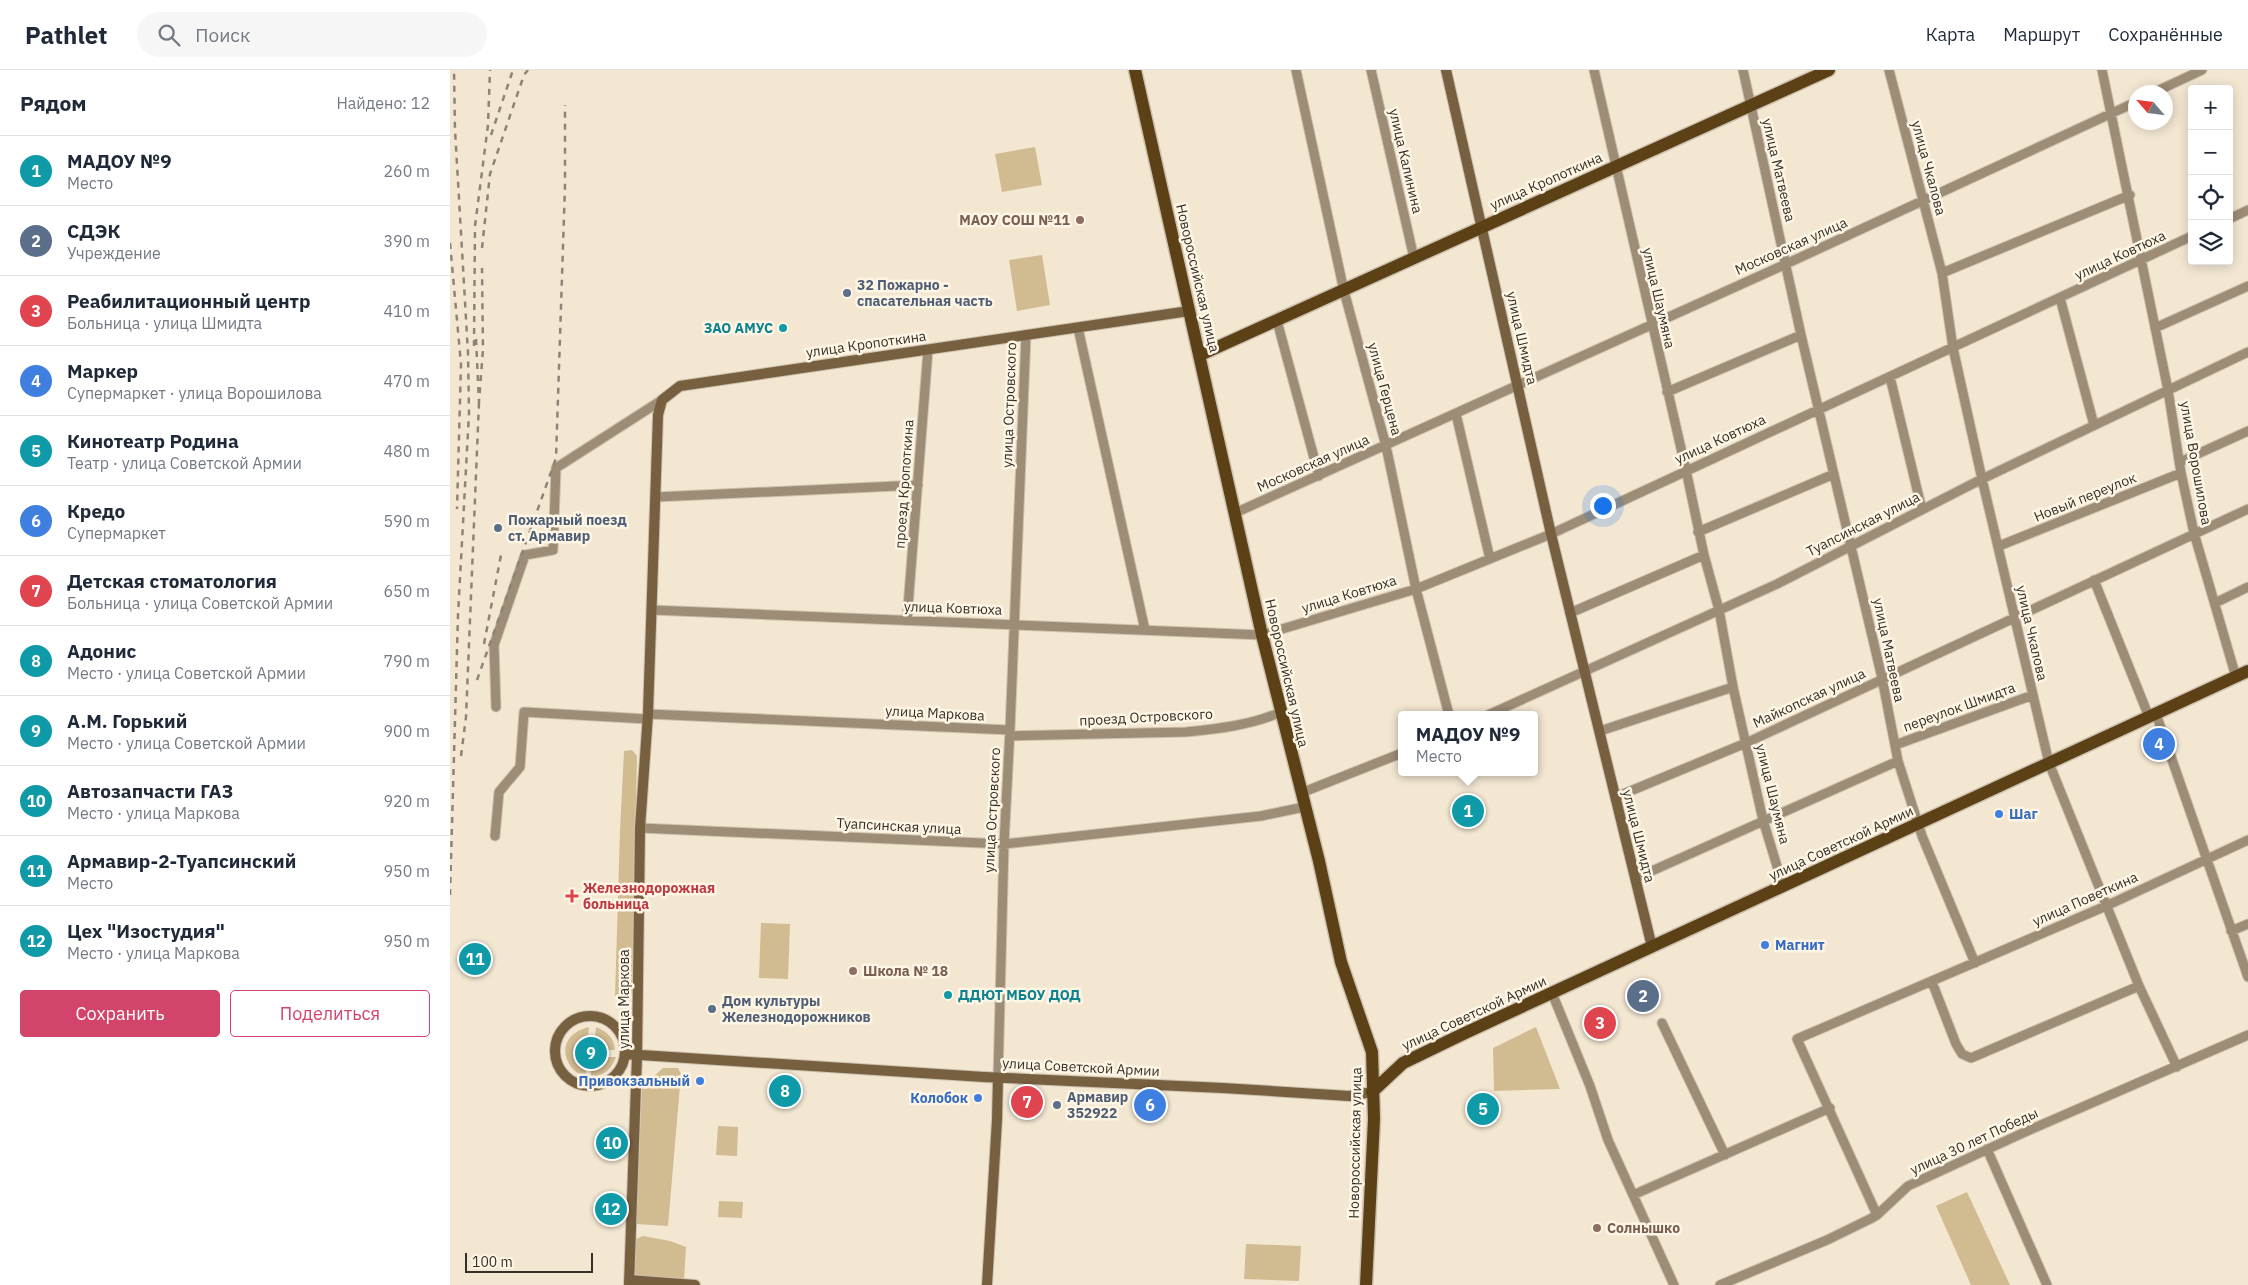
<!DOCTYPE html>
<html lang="ru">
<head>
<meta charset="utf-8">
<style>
	body { margin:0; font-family:"IBM Plex Sans",sans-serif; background:#f6f6f7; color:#1f2937 }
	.controls { position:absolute; right:15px; top:15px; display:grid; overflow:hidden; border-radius:5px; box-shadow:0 2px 12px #0003 }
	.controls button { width:45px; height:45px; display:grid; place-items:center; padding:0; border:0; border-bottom:1px solid #e0e1e3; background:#fff; color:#1f2937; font:25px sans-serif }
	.compass { position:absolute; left:1678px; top:15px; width:45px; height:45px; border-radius:50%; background:#fff; box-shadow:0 2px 12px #0003; rotate:298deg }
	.scale { position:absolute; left:15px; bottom:12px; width:128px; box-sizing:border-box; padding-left:5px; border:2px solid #343028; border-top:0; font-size:14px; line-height:18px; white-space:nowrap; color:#343028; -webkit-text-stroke:4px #fef5e4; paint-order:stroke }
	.you { position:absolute; left:1152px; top:435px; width:18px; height:18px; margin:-12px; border:4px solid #fff; border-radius:50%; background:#1a73e8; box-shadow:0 0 0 8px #1a73e833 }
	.badge { display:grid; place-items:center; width:32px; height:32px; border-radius:50%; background:#d3446a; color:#fff; font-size:16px; font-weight:700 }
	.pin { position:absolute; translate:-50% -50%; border:2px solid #fff; box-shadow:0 1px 5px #0006 }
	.popup { position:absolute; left:948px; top:641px; width:140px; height:65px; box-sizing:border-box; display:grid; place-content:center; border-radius:5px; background:#fff; filter:drop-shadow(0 1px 4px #0005); font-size:16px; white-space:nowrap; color:#747a83 }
	.popup b { font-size:19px; color:#1f2937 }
	.popup::after { content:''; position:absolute; left:50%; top:100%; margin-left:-10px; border:10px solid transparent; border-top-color:#fff }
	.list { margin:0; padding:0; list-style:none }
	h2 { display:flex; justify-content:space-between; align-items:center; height:65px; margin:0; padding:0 20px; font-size:21px }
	h2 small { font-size:16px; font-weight:400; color:#747a83 }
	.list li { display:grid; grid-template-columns:32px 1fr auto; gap:15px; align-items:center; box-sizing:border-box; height:70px; padding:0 20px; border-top:1px solid #e0e1e3 }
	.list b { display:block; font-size:19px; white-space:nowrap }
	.list p { margin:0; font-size:16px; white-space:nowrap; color:#747a83 }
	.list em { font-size:16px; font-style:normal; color:#747a83 }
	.actions { display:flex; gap:10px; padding:15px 20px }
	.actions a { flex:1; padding:11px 0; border:1px solid #d3446a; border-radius:5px; text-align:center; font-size:18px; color:#d3446a }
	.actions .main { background:#d3446a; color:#fff }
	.icon { flex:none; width:28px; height:28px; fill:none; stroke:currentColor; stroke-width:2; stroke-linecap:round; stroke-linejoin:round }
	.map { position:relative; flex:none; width:1798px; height:1215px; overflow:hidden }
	header { display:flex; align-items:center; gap:30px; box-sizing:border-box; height:70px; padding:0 25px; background:#fff; border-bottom:1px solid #e0e1e3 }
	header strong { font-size:24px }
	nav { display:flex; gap:28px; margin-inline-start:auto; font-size:18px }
	.search { width:350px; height:45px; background:#f6f6f7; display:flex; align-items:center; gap:12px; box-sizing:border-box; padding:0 18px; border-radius:28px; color:#747a83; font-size:19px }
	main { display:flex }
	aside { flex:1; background:#fff }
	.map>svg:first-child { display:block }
	.green { fill:#d1bb91 }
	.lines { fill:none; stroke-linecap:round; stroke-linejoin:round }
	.street-casing { stroke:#cdc2b0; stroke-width:11 }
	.secondary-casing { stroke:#cdc2b0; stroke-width:12 }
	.primary-casing { stroke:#cdc2b0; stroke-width:15 }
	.street { stroke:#9d8c76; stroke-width:9 }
	.secondary { stroke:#776040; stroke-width:10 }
	.primary { stroke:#5d4116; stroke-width:12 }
	.rail { stroke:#8c8577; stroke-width:2.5; stroke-dasharray:6 6; stroke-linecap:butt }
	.education-dot { fill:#8d6e63; stroke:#fef5e4; stroke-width:2 }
	.service-dot { fill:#5c6f8a; stroke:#fef5e4; stroke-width:2 }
	.culture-dot { fill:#0f9aa8; stroke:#fef5e4; stroke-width:2 }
	.shop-dot { fill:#3f7fe0; stroke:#fef5e4; stroke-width:2 }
	.health-dot { fill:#e0444e; stroke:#fef5e4; stroke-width:2 }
	.labels { text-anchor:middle; stroke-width:5; stroke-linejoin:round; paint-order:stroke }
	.street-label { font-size:14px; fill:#343028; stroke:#fef5e4 }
	.education-label { font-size:14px; font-weight:bold; fill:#785e54; stroke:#fef5e4; text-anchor:start }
	.service-label { font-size:14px; font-weight:bold; fill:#4e5e75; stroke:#fef5e4; text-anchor:start }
	.culture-label { font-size:14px; font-weight:bold; fill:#0d838f; stroke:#fef5e4; text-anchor:end }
	.shop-label { font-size:14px; font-weight:bold; fill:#366cbe; stroke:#fef5e4; text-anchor:start }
	.health-label { font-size:14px; font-weight:bold; fill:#be3a42; stroke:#fef5e4; text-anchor:start }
</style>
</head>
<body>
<header>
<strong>Pathlet</strong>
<div class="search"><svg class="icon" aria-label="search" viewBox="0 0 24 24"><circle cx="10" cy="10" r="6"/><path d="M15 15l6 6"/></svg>Поиск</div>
<nav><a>Карта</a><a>Маршрут</a><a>Сохранённые</a></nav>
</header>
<main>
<aside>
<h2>Рядом<small>Найдено: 12</small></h2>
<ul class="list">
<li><span class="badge" style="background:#0f9aa8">1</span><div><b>МАДОУ №9</b><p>Место</p></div><em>260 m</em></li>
<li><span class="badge" style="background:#5c6f8a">2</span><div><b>СДЭК</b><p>Учреждение</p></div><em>390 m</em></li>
<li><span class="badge" style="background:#e0444e">3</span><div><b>Реабилитационный центр</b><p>Больница · улица Шмидта</p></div><em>410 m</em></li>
<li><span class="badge" style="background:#3f7fe0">4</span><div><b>Маркер</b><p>Супермаркет · улица Ворошилова</p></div><em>470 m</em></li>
<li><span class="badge" style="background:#0f9aa8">5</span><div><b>Кинотеатр Родина</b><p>Театр · улица Советской Армии</p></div><em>480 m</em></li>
<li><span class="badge" style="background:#3f7fe0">6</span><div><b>Кредо</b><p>Супермаркет</p></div><em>590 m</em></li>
<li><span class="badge" style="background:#e0444e">7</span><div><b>Детская стоматология</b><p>Больница · улица Советской Армии</p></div><em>650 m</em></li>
<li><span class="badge" style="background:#0f9aa8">8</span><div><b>Адонис</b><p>Место · улица Советской Армии</p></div><em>790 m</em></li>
<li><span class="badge" style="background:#0f9aa8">9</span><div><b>А.М. Горький</b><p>Место · улица Советской Армии</p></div><em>900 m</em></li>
<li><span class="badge" style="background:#0f9aa8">10</span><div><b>Автозапчасти ГАЗ</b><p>Место · улица Маркова</p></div><em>920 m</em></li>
<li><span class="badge" style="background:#0f9aa8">11</span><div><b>Армавир-2-Туапсинский</b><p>Место</p></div><em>950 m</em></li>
<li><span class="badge" style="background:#0f9aa8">12</span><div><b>Цех &quot;Изостудия&quot;</b><p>Место · улица Маркова</p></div><em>950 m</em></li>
</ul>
<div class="actions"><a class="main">Сохранить</a><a>Поделиться</a></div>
</aside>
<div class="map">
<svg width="1798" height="1215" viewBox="0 0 1798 1215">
	<rect width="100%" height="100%" fill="#f3e7d2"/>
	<!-- green -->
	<path class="green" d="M585 77 592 115 552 122 545 84Z
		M592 185 600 235 567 241 559 190Z
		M182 680 187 686 182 923 178 927 165 926 170 761 174 681Z
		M311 853 340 854 338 909 309 908Z
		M139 957 138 967 130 971 126 979 129 992 136 997 135 1008C108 994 108 964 139 957Z
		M146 957C158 962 164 968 165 980H157L151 970 145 967Z
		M1086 957 1110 1019 1044 1021 1043 978Z
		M156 987H166C161 1000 155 1005 141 1007V998L147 997Z
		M213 998H228L231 1004 218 1156 186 1154 192 1017Z
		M268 1056 288 1057 287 1086 266 1085Z
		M1517 1122 1560 1215H1521L1486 1136Z
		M269 1131 293 1132 292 1148 268 1147Z
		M193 1166 220 1171 236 1177 234 1209 188 1206 182 1201 184 1170Z
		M796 1174 851 1176 849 1211 794 1209Z"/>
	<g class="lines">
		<!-- street casing -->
		<g class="street-casing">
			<path id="street" d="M846 0 894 221 936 376 966 519 999 645
				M921 0 964 188
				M1144 0 1236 400 1254 485 1269 540 1283 617 1313 750 1333 816
				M1293 0 1351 265 1432 608 1448 691 1472 766 1525 893
				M1439 0 1492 203 1503 278 1532 409 1599 693 1689 916 1727 997
				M1652 0 1718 320 1731 403 1744 463 1786 607
				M1705 22 1752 0
				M1779 149 1798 140
				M1492 203 1680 125
				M1610 228 1644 355
				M827 251 869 406
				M628 258 695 560
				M1705 258 1798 216
				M1440 307 1472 440
				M1217 322 1351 265
				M1006 344 1040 489
				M1730 392 1798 361
				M206 427 468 415
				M785 443 1336 194 1686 32
				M1248 462 1384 404
				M1549 476 1731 403
				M1644 510 1699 647
				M1765 533 1798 517
				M202 540 812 565 966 519 1101 464 1742 166
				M1120 543 1254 485
				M457 550 478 280
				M46 637 44 575 75 485 103 480 106 398 212 330
				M198 644 560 660
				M1706 644 1798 907
				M1038 645 1327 514 1532 409 1798 282
				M1150 661 1283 617
				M560 666 736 662C767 659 802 655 831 642
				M1445 675 1583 625
				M851 723 952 683
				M1166 727 1296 673 1798 439
				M190 758 554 774 811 746 854 737
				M45 766 49 722 70 697 74 642 197 649
				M1186 808 1448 691
				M1781 861 1798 854
				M1482 912 1506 974 1512 984 1521 988 1689 916
				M1102 923 1140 1016 1158 1070 1224 1215
				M1212 953 1275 1085
				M548 1008 554 774 560 660 576 265
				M1537 1079 1597 1215
				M1183 1125 1380 1038
				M1427 1145 1347 969 1656 836 1798 770
				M1270 1215 1377 1170 1420 1149 1427 1145 1458 1116 1575 1062 1798 965"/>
		</g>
		<!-- secondary casing -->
		<g class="secondary-casing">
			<path id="secondary" d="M996 0 1101 464 1202 877
				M105 981a35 35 0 1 1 70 0a35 35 0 1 1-70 0Z
				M175 984 534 1007 773 1018 899 1026 922 1022
				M179 1210 245 1215
				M179 1215 187 986 190 758 198 644 208 345 212 330 230 316 739 241
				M537 1215 547 1050 548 1008"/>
		</g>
		<!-- primary casing -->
		<g class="primary-casing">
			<path id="primary" d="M685 0 812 565 869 791 891 892 922 982 924 1049 916 1215
				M750 285 1379 0
				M922 1022 953 993 1015 963 1798 601"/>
		</g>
		<!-- street -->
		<use href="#street" class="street"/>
		<!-- secondary -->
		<use href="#secondary" class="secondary"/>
		<!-- primary -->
		<use href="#primary" class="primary"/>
		<!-- rail -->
		<path class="rail" d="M41 65 63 0
			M0 173 11 294 7 439
			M32 178 40 104 74 5 78 0
			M26 269 29 332 33 279 32 198
			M24 276 25 156 38 55 40 0
			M34 574 51 485
			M27 610 106 388 115 116V35
			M11 686 16 647 29 332
			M0 825 8 545 19 343 18 283 5 60 4 0"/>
	</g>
	<!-- markers -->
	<g class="education-dot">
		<circle cx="630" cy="150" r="5"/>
		<circle cx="403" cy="901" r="5"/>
		<circle cx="1147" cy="1158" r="5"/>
	</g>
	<g class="service-dot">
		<circle cx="397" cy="223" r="5"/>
		<circle cx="48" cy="458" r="5"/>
		<circle cx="262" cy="939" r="5"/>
		<circle cx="607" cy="1035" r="5"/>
	</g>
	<g class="culture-dot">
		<circle cx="333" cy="258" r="5"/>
		<circle cx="498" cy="925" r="5"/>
	</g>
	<g class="shop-dot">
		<circle cx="1549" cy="744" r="5"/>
		<circle cx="1315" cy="875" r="5"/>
		<circle cx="250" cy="1011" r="5"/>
		<circle cx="528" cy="1028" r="5"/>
	</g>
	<path class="health-dot" d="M119.5 818.5h5v5h5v5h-5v5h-5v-5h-5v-5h5z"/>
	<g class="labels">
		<!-- street labels -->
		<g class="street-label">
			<text transform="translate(956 91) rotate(77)" y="5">улица Калинина</text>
			<text transform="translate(1479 98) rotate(75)" y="5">улица Чкалова</text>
			<text transform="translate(1329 100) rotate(77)" y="5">улица Матвеева</text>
			<text transform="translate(1096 111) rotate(-24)" y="5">улица Кропоткина</text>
			<text transform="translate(1341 176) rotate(-24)" y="5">Московская улица</text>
			<text transform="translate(1670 185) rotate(-25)" y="5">улица Ковтюха</text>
			<text transform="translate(748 208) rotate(77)" y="5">Новороссийская улица</text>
			<text transform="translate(1209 228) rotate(77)" y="5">улица Шаумяна</text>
			<text transform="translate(1072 268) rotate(77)" y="5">улица Шмидта</text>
			<text transform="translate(416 274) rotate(-8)" y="5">улица Кропоткина</text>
			<text transform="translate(935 319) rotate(75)" y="5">улица Герцена</text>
			<text transform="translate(559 335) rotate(-88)" y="5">улица Островского</text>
			<text transform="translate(1270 369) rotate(-25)" y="5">улица Ковтюха</text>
			<text transform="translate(863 393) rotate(-24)" y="5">Московская улица</text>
			<text transform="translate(1746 393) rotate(80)" y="5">улица Ворошилова</text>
			<text transform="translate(454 414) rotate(-86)" y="5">проезд Кропоткина</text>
			<text transform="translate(1635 427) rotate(-22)" y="5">Новый переулок</text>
			<text transform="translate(1413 454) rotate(-27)" y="5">Туапсинская улица</text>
			<text transform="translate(899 524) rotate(-17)" y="5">улица Ковтюха</text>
			<text transform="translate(503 538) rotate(2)" y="5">улица Ковтюха</text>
			<text transform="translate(1582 563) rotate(77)" y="5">улица Чкалова</text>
			<text transform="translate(1439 580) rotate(78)" y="5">улица Матвеева</text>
			<text transform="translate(837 603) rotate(77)" y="5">Новороссийская улица</text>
			<text transform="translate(1359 628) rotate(-25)" y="5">Майкопская улица</text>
			<text transform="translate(1509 637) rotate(-20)" y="5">переулок Шмидта</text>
			<text transform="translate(485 643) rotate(3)" y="5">улица Маркова</text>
			<text transform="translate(696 647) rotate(-3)" y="5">проезд Островского</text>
			<text transform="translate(1323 724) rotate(76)" y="5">улица Шаумяна</text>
			<text transform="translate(542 740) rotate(-87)" y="5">улица Островского</text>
			<text transform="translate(449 756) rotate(3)" y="5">Туапсинская улица</text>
			<text transform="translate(1189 766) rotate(76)" y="5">улица Шмидта</text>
			<text transform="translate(1391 773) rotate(-25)" y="5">улица Советской Армии</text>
			<text transform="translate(1635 829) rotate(-24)" y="5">улица Поветкина</text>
			<text transform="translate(174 929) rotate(-90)" y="5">улица Маркова</text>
			<text transform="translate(1024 943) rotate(-25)" y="5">улица Советской Армии</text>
			<text transform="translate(631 997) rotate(3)" y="5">улица Советской Армии</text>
			<text transform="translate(1524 1071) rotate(-25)" y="5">улица 30 лет Победы</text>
			<text transform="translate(905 1073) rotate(-89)" y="5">Новороссийская улица</text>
		</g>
		<!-- education labels -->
		<g class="education-label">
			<text x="620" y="155" text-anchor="end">МАОУ СОШ №11</text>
			<text x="413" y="906">Школа № 18</text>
			<text x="1157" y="1163">Солнышко</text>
		</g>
		<!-- service labels -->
		<g class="service-label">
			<text x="407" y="220">32 Пожарно -<tspan x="407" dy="16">спасательная часть</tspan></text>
			<text x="58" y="455">Пожарный поезд<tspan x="58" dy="16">ст. Армавир</tspan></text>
			<text x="272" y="936">Дом культуры<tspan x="272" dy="16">Железнодорожников</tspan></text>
			<text x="617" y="1032">Армавир<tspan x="617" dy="16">352922</tspan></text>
		</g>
		<!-- culture labels -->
		<g class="culture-label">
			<text x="323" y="263">ЗАО АМУС</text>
			<text x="508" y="930" text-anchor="start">ДДЮТ МБОУ ДОД</text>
		</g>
		<!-- shop labels -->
		<g class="shop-label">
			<text x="1559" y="749">Шаг</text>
			<text x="1325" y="880">Магнит</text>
			<text x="240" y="1016" text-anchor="end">Привокзальный</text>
			<text x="518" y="1033" text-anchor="end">Колобок</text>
		</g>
		<!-- health labels -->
		<g class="health-label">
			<text x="133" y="823">Железнодорожная<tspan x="133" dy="16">больница</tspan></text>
		</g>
	</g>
</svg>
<div class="controls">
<button>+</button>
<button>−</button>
<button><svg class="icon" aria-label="locate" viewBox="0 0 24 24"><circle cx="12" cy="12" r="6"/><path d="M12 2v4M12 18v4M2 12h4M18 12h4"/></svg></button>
<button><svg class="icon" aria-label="layers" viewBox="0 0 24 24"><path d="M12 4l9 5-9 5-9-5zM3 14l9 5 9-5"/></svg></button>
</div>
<svg class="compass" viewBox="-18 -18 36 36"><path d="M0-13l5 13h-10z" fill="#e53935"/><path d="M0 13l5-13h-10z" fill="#747a83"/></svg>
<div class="scale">100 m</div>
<div class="you"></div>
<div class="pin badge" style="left:1018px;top:741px;background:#0f9aa8">1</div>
<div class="popup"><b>МАДОУ №9</b>Место</div>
<div class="pin badge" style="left:1193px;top:926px;background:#5c6f8a">2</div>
<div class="pin badge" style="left:1150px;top:953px;background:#e0444e">3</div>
<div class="pin badge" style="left:1709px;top:674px;background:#3f7fe0">4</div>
<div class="pin badge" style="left:1033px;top:1039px;background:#0f9aa8">5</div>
<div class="pin badge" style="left:700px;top:1035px;background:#3f7fe0">6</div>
<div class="pin badge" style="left:577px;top:1032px;background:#e0444e">7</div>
<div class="pin badge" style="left:335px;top:1021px;background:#0f9aa8">8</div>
<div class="pin badge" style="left:141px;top:983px;background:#0f9aa8">9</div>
<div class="pin badge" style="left:162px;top:1073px;background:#0f9aa8">10</div>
<div class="pin badge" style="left:25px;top:889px;background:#0f9aa8">11</div>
<div class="pin badge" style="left:161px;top:1139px;background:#0f9aa8">12</div>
</div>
</main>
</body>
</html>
